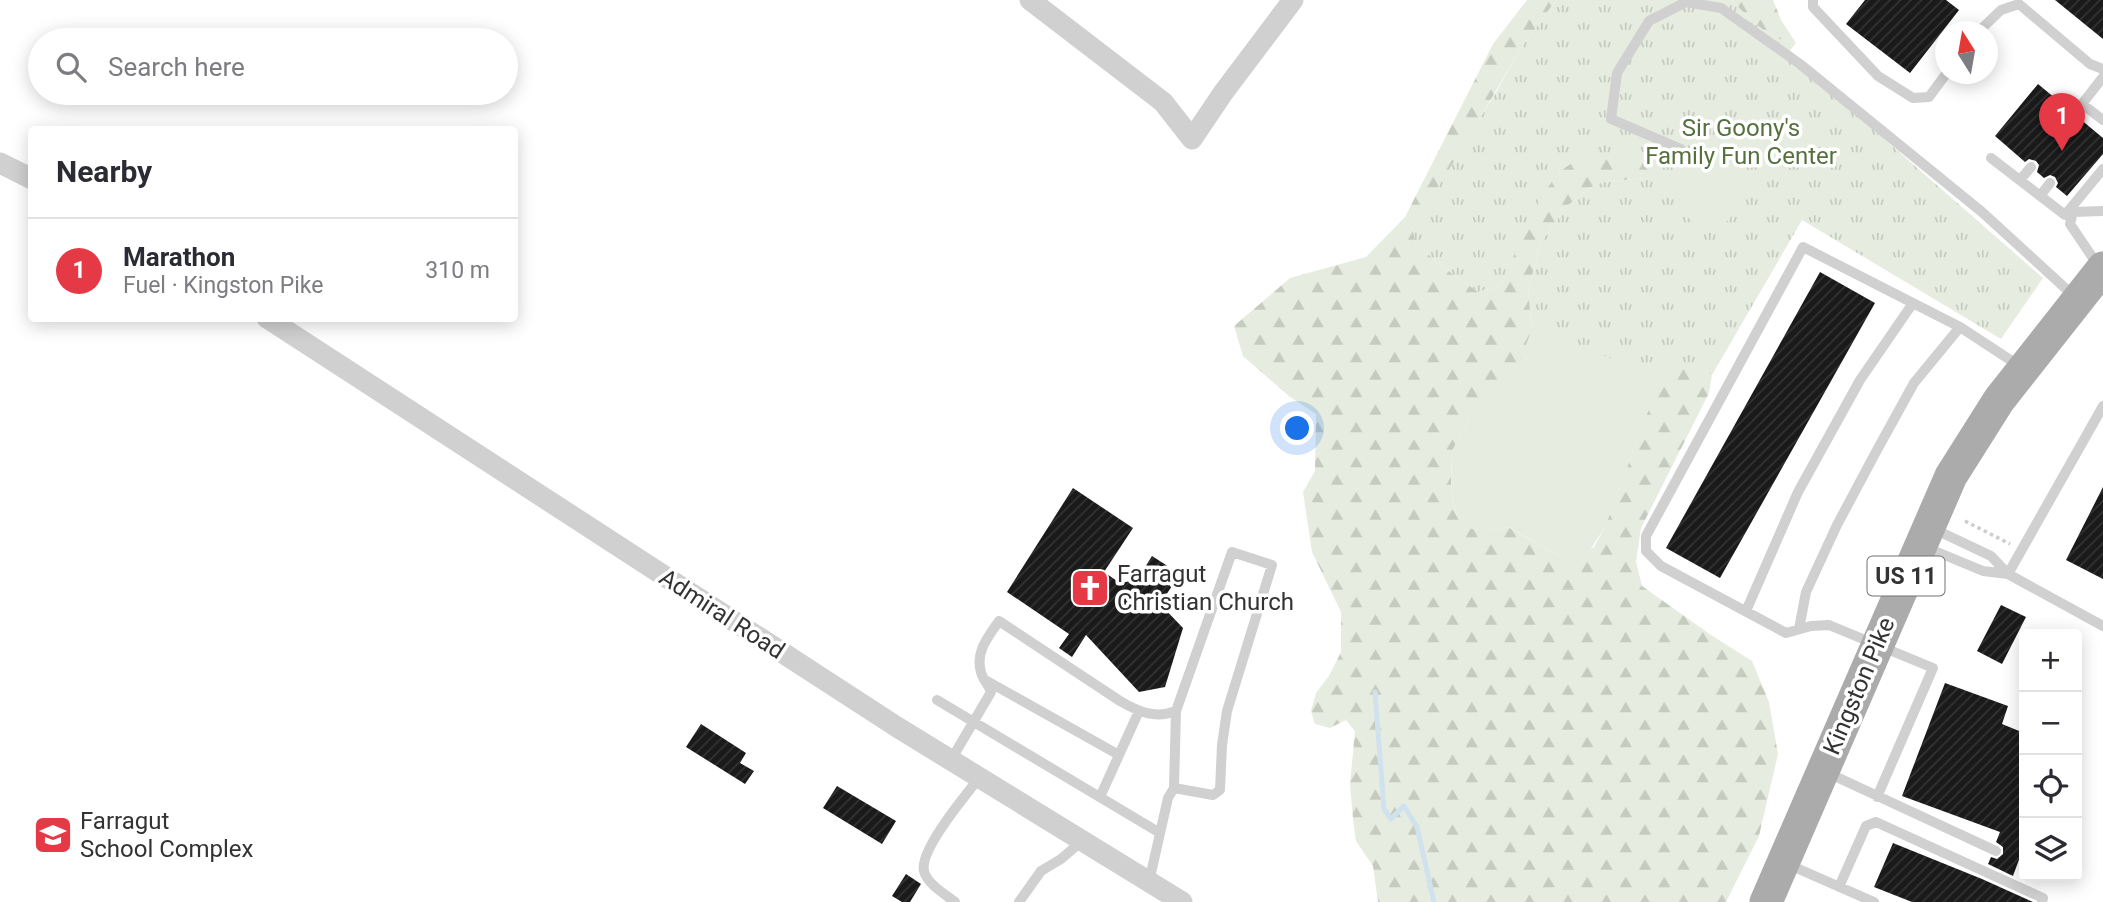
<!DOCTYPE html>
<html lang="en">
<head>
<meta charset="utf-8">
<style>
	body { margin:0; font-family:Roboto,sans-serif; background:#f7f7f7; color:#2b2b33 }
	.controls { position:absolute; right:21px; bottom:21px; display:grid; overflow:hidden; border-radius:7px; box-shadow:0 4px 18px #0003 }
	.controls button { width:63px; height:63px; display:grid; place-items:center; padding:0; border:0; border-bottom:2px solid #e1e1e2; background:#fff; color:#2b2b33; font:35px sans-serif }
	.compass { position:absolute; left:1935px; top:21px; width:63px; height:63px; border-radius:50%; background:#fff; box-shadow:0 4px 18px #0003; rotate:349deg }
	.you { position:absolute; left:1298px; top:429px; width:24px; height:24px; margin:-18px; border:5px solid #fff; border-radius:50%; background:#1a73e8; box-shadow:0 0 0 10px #1a73e833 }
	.badge { display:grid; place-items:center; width:46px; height:46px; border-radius:50%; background:#e63946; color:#fff; font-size:23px; font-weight:700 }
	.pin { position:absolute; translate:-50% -58px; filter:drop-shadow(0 2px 4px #0008) }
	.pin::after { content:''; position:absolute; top:37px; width:24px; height:21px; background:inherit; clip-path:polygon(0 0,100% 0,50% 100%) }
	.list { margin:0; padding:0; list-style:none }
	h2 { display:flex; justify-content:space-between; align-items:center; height:91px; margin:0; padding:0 28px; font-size:30px }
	h2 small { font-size:23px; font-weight:400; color:#7c7c81 }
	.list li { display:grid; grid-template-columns:46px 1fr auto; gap:21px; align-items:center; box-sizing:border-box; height:105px; padding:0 28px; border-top:2px solid #e1e1e2 }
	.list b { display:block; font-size:26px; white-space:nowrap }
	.list p { margin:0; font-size:23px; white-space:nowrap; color:#7c7c81 }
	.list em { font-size:23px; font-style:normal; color:#7c7c81 }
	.icon { flex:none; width:38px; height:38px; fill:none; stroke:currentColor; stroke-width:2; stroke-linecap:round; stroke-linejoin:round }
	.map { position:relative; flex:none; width:2103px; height:902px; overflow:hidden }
	.search { position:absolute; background:#fff; box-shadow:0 4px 18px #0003; left:28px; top:28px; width:490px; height:77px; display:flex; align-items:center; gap:18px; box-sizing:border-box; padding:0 24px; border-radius:38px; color:#7c7c81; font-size:26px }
	.panel { position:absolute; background:#fff; box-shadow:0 4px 18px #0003; left:28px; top:126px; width:490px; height:196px; border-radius:7px }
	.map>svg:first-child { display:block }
	.grass { fill:url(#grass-tufts) }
	.forest { fill:url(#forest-firs) }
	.pitch { fill:#e6ecdf }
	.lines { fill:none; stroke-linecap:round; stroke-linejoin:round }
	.stream { stroke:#cfe2ee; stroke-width:5 }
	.building { fill:url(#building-hatch) }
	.path { stroke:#cdcdcd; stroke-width:3.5; stroke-dasharray:3.5 3.5; stroke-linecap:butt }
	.lane { stroke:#d0d0d0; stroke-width:10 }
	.street { stroke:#d0d0d0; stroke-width:21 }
	.primary { stroke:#ababab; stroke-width:33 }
	.labels { text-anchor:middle; stroke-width:7; stroke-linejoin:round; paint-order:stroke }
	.shield { fill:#fff; stroke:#707070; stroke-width:2 }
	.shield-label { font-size:23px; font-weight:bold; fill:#333 }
	.park-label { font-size:24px; fill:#56703f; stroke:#fff }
	.poi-label { font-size:24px; fill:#333; stroke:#fff; text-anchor:start }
	.street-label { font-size:24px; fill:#333; stroke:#fff }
</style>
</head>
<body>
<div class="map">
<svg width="2103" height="902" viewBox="0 0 2103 902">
	<defs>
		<pattern id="grass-tufts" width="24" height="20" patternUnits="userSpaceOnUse" patternTransform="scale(1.75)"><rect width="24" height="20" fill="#e6ecdf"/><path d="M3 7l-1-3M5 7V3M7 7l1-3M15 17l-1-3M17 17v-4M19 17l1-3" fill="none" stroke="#c6cbc0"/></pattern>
		<pattern id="forest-firs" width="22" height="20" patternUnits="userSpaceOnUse" patternTransform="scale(1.75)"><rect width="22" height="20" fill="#e6ecdf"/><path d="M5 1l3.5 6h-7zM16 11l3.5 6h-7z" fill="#c6cbc0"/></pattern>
		<pattern id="building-hatch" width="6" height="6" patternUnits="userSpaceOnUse" patternTransform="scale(1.75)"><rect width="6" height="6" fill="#1a1a1a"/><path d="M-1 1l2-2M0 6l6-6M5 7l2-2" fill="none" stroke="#333"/></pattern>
	</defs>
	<rect width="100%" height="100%" fill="#fff"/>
	<!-- grass -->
	<path class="grass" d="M1556 0H1732C1750 20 1769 40 1796 43L1787 54 2043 278 2001 339 1802 220 1712 375 1692 364 1651 403 1605 527 1570 562 1509 527 1473 413 1505 381 1532 330 1528 290 1541 242 1567 206 1589 188 1603 182 1645 178 1560 172 1543 196 1501 286 1478 292 1447 270 1416 244 1412 228 1495 94 1519 51Z"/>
	<!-- forest -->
	<path class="forest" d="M1527 0H1556L1519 51 1468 139 1412 228 1416 244 1447 270 1478 292 1501 286C1516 253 1543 171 1579 160 1599 153 1618 154 1638 157L1649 172 1645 178 1603 182 1589 188 1567 206 1541 242 1528 290 1532 330 1519 362 1505 381 1473 413 1452 451 1451 491 1457 516 1484 531 1508 527 1570 562 1594 547 1605 527 1651 403 1658 375 1669 363 1678 361 1692 364 1712 375 1709 393 1641 528 1636 562 1642 586 1711 635 1752 661 1769 702 1778 754 1759 836 1726 902H1378L1373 866 1356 841 1353 819 1350 784 1355 731 1346 720 1330 728 1315 724 1311 711 1316 693 1329 676 1341 652V612L1312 552 1303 492 1315 471 1316 414 1290 397 1243 356 1234 326 1290 278 1366 257 1405 217 1493 44Z
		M1732 0H1773L1781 20 1796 43C1769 40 1750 20 1732 0Z"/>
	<!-- pitch -->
	<path class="pitch" d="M1720 147 1737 154 1745 164 1748 179 1733 215 1721 227 1694 224C1674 204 1676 192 1689 168 1693 162 1696 154 1703 150 1707 148 1715 148 1720 147Z
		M1532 330 1658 375 1651 403 1605 527 1583 561 1570 562 1509 527 1484 531 1468 528 1457 516 1451 491 1452 451 1473 413 1505 381 1519 362Z"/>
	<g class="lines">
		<!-- stream -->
		<path class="stream" d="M1375 692 1384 809 1391 819 1404 806 1417 827 1434 902"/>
	</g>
	<!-- building -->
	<path class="building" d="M1865 0H1946L1959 10 1910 73 1846 24Z
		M2055 0H2103V39Z
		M2038 84 2103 138V154L2067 196 2056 187 2058 183 2055 177 2050 175 2044 178 2037 172 2039 165 2036 161 2029 159 2025 162 1995 136Z
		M1820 272 1875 303 1720 578 1666 548Z
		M2103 487V579L2066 560Z
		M1073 488 1133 528 1104 572 1120 583 1137 580 1152 556 1180 574 1160 604 1183 628 1165 687 1139 692 1086 635 1072 657 1059 648 1069 634 1007 592Z
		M2001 605 2026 617 2002 664 1977 651Z
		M1945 683 2008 706 2002 724 2024 733V846L2013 876 1988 864 1991 857 1997 859 2003 854V847L1996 842 2000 832 1902 796Z
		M701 724 746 753 740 763 754 771 745 784 686 747Z
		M837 786 896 821 882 844 823 808Z
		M1893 843 1982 879 2033 902H1912L1874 887Z
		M906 874 921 884 910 902H902L892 896Z"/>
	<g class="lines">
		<!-- path -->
		<path class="path" d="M1965 521 2010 544"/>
		<!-- lane -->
		<path class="lane" d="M1813 0V7L1878 76 1913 98 1929 97 1946 74
			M1978 32 2001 10 2019 4 2090 64 2103 69
			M2103 77 2082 104 2103 120
			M1681 149 1611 119 1617 73 1649 21 1686 2 1721 8 1800 64 1982 212 2076 298
			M1991 158 2065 215 2103 169
			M2020 180 2031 167
			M2040 196 2050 183
			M2070 209 2073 212 2103 211
			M2073 212 2070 224 2099 267
			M1934 529 1991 556 2008 574 2103 626
			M1925 547 1983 571 2008 574
			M2008 574 2103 406
			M1746 611 1798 492 1860 380 1913 303
			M1799 629 1806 592 1837 525 1877 450 1914 383 1960 327
			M987 681 1119 755
			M937 700 1160 833
			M951 760 991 692C989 685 982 679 981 672 975 652 988 637 999 621L1120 701C1139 712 1155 719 1176 711L1232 552 1272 565 1227 711 1222 745 1220 790 1213 795 1174 788 1168 798 1149 882
			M1828 773 1996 851
			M1174 788 1176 711
			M1100 797 1139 711
			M1877 797 1933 668 1829 625 1811 626 1786 633 1661 566 1646 551V536L1803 247 1960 327 2021 367
			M1785 863 1874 902
			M1839 887 1866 826 1876 822 2043 898 2042 902
			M955 902C945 894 927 884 924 871 919 850 966 795 979 778
			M1019 902 1041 871 1061 859 1082 841"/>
		<!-- street -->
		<path class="street" d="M1030 0 1163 102 1192 139 1223 93 1293 0
			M0 163 32 179
			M267 318 897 727 1182 902"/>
		<!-- primary -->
		<path class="primary" d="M1766 902 1951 476 1999 400 2103 268"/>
	</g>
	<!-- icons -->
	<defs>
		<g id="church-square" transform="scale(2.0125)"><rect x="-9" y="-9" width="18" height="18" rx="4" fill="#e63946" stroke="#fff"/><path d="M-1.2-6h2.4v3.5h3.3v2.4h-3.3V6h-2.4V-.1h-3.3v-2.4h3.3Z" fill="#fff"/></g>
		<g id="school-square" transform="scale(2.0125)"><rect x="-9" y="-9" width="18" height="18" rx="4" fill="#e63946" stroke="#fff"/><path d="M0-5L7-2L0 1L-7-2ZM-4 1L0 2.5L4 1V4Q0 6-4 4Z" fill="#fff"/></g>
	</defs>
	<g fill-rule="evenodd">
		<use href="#church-square" x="1090" y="588"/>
		<use href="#school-square" x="53" y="835"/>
	</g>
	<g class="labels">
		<!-- shield labels -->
		<rect class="shield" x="1867.5" y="556.5" width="77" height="39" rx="5"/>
		<g class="shield-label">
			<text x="1906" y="584">US 11</text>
		</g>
		<!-- park labels -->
		<g class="park-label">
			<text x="1741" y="136">Sir Goony's<tspan x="1741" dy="28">Family Fun Center</tspan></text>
		</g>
		<!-- poi labels -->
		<g class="poi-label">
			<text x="1117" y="582">Farragut<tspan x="1117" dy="28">Christian Church</tspan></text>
			<text x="80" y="829">Farragut<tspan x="80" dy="28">School Complex</tspan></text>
		</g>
		<!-- street labels -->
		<g class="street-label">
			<text transform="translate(722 614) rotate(33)" y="8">Admiral Road</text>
			<text transform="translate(1859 686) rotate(-67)" y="8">Kingston Pike</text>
		</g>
	</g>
</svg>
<div class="controls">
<button>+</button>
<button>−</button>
<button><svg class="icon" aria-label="locate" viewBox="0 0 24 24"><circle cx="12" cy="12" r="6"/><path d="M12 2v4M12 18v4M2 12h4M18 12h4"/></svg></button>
<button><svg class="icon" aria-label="layers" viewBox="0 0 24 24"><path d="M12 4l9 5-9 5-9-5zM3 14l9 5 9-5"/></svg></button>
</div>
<svg class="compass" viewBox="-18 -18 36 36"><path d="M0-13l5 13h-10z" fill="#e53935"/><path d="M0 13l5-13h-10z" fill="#7c7c81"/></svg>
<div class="you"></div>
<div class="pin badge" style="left:2062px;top:151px">1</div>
<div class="search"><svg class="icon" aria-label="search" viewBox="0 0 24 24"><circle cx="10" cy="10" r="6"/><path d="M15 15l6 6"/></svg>Search here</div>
<section class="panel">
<h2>Nearby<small></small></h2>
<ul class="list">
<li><span class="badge">1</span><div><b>Marathon</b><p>Fuel · Kingston Pike</p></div><em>310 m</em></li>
</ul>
</section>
</div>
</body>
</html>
